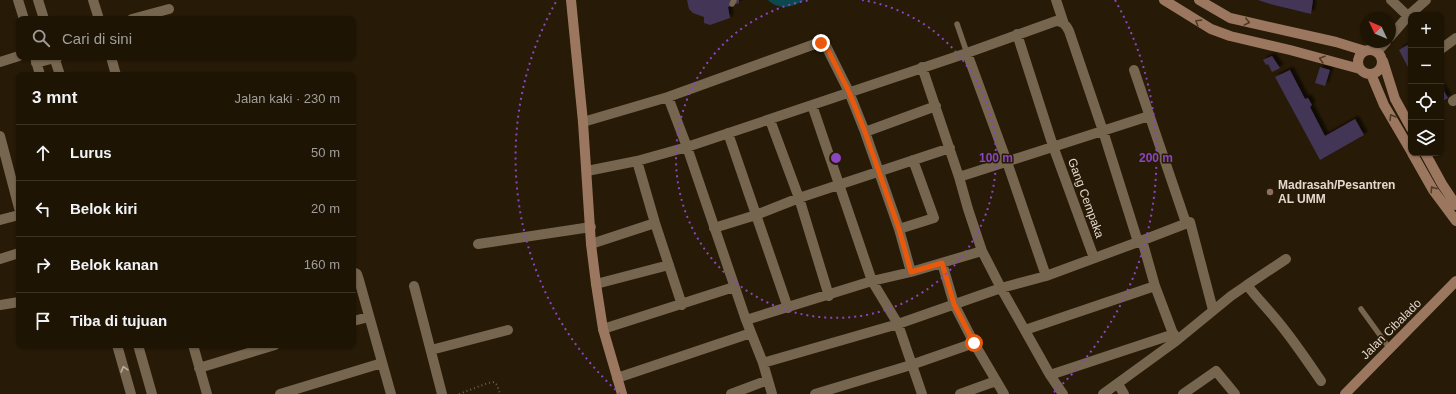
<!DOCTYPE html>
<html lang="id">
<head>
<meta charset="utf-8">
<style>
	body { margin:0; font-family:Arial,sans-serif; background:#251d0e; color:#f1f3f6 }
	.controls { position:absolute; right:12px; top:12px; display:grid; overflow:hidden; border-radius:8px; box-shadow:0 1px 3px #0004 }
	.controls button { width:36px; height:36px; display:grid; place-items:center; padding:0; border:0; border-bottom:1px solid #3b3326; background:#1d1404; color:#f1f3f6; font:20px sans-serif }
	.compass { position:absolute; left:1360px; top:12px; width:36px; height:36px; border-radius:50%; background:#1d1404; box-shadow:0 1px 3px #0004; rotate:314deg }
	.stop { position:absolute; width:12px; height:12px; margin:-9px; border:3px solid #ea580c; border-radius:50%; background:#fff }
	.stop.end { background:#ea580c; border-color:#fff; box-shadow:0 1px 4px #0008 }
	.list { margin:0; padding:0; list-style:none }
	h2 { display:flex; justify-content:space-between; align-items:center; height:52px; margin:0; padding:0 16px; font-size:17px }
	h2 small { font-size:13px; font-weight:400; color:#a09e9a }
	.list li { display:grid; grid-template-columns:26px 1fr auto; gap:12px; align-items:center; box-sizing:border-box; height:56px; padding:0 16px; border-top:1px solid #3b3326 }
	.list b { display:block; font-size:15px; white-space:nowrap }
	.list em { font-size:13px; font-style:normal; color:#a09e9a }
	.icon { flex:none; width:22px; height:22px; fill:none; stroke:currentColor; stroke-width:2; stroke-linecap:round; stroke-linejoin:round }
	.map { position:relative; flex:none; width:1456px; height:394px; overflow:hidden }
	.search { position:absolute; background:#1d1404; box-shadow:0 1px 3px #0004; left:16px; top:16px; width:340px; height:44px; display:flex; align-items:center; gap:10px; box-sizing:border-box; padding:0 14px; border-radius:8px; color:#a09e9a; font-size:15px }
	.panel { position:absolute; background:#1d1404; box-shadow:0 1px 3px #0004; left:16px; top:72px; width:340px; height:276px; border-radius:8px }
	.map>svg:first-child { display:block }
	.water { fill:#0c494e }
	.building { fill:#433556; filter:url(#shadow) }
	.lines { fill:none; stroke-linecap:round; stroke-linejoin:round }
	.path { stroke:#6c6150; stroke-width:2; stroke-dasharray:1 3; stroke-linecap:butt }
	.lane { stroke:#76654f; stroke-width:5.5 }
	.street { stroke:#76654f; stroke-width:10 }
	.secondary { stroke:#9c7760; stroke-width:10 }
	.oneway { stroke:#503b26 }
	.oneway2 { stroke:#bcb0a0 }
	.route { stroke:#ea580c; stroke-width:5 }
	.ring { fill:none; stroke:#8a46c1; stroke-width:2; stroke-dasharray:2 4 }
	.education-dot { fill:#8d6e63; stroke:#271a06; stroke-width:1.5 }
	.labels { text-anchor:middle; stroke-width:3; stroke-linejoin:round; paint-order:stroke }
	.poi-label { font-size:12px; font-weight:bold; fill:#e2d8cc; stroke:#271a06; text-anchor:start }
	.street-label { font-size:12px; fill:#e2d8cc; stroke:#271a06 }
	.centre { fill:#8a46c1; stroke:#271a06; stroke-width:2 }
	.ring-label { font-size:12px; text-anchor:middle; font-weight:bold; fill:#8a46c1; stroke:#271a06; stroke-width:3; stroke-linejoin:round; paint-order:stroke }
</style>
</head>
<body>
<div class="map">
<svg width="1456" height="394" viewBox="0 0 1456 394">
	<defs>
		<filter id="shadow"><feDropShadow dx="3.5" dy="-3.5" stdDeviation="1" flood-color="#0009"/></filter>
	</defs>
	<rect width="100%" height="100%" fill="#271a06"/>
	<!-- water -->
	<path class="water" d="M768 0H804C793 8 778 10 768 0Z"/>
	<!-- building -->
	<path class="building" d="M687 0H739V3L728 7 730 18 710 25 704 23V17L693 13 689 9Z
		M1258 0H1313L1311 14 1270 4Z
		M1411 43V73L1399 50Z
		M1272 56 1280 68 1272 72 1268 64 1266 65 1263 60Z
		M1320 67 1330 70 1325 86 1315 83Z
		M1290 70 1305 99 1308 98 1312 105 1310 107 1325 136 1355 119 1364 135 1320 160 1275 77Z
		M1441 86 1448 98 1441 102Z"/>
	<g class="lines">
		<!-- path -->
		<path class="path" d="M459 394 488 383 494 382 497 385 500 394"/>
		<!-- lane -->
		<path class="lane" d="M732 4 734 0
			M957 24 967 53
			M1361 309 1390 349"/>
		<!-- street -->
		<path class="street" d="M18 0 24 19
			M38 0 44 19
			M93 0 99 19
			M1056 0 1064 24
			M1391 0 1411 19
			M132 19 169 9
			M1017 34 1053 146 1094 258
			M1390 37 1409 15 1426 0
			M1441 49 1456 38
			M1377 52 1386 42
			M967 53 1007 162 1046 276
			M35 57 40 75
			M54 57 60 75
			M111 57 116 75
			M0 62 19 56
			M36 63 58 57
			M922 67 959 177 968 209 982 251 1001 288 1050 375 1063 394
			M1134 70 1186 223
			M668 97 687 147 746 320 763 363 772 394
			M1453 101 1456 99
			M812 105 872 281 898 324 922 394
			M770 120 799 198 829 296
			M583 122 668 97 815 44H825L849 92 865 132 899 229 911 272
			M865 132 936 106
			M728 133 788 308
			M0 136 19 208
			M637 161 655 223 682 305
			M587 171 637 161 687 147 967 53 1056 21C1063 21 1066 25 1069 31L1103 131 1138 242
			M959 177 1149 116
			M0 220 19 215
			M714 228 756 215 799 198 950 148
			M899 229 934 218 913 160
			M1142 240 1155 286 1175 339
			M478 244 591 227
			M591 244 655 223
			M0 259 19 253
			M942 263 954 304 974 343 1004 394
			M353 272 357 274 359 280 391 394
			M596 284 669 265
			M1247 285 1286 259
			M414 286 442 394
			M0 305 19 302
			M746 320 872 281 911 272 982 251
			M353 321 369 317
			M603 329 734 287
			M1025 330 1155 286
			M117 345 131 394
			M138 345 152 394
			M193 345 207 394
			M431 350 508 330
			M763 363 898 324 1001 288 1046 276 1138 242 1190 222 1213 310
			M199 368 275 345
			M1050 375 1174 334
			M617 378 751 333
			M1118 384 1124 394
			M280 394 382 363
			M731 394 768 380
			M815 394 911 365 974 343
			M960 394 996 381
			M1103 394 1176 341 1231 296 1247 285C1256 297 1266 307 1275 318 1292 338 1306 359 1321 381
			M1183 394 1216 371 1235 394"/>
		<!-- secondary -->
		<path class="secondary" d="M571 0 583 122 591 244 596 284 603 329 622 394
			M1164 0 1211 29 1230 36 1290 50 1360 69
			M1199 0 1230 18 1336 42 1365 51
			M1358 62a12 12 0 1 1 24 0a12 12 0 1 1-24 0Z
			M1383 61 1395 99 1411 128
			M1371 74 1384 105 1411 151
			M1412 153 1433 190 1456 221
			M1425 153 1442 184 1456 205
			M1345 394 1456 281"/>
	</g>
	<!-- one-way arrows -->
	<defs><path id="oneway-chevron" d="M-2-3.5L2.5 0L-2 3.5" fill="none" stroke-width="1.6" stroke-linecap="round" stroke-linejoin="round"/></defs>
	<g class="oneway">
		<use href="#oneway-chevron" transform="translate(1198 22) rotate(-148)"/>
		<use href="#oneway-chevron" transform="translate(1247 22) rotate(13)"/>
		<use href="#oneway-chevron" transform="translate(1322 59) rotate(-164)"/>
		<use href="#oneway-chevron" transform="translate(1392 117) rotate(-120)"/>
		<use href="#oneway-chevron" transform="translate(1433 189) rotate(-123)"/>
	</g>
	<use class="oneway2" href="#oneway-chevron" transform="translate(124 369) rotate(-106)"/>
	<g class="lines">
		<!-- route -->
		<path class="route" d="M821 43 825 44 849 92 865 132 899 229 911 272 942 263 954 304 974 343"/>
	</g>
	<!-- distance rings -->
	<g class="ring">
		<path d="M862 0A160 160 0 1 1 810 0"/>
		<path d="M620 394A320 320 0 0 1 557 0M1115 0A320 320 0 0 1 1052 394"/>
	</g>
	<!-- markers -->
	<circle class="education-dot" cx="1270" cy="192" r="4"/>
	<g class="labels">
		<!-- poi labels -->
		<g class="poi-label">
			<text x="1278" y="189">Madrasah/Pesantren<tspan x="1278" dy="14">AL UMM</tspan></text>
		</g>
		<!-- street labels -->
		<g class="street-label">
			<text transform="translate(1086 198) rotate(70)" y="4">Gang Cempaka</text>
			<text transform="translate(1391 329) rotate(-45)" y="4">Jalan Cibalado</text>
		</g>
	</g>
	<circle cx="836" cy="158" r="6" class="centre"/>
	<g class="ring-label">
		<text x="996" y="162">100 m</text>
		<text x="1156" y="162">200 m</text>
	</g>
</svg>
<div class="controls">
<button>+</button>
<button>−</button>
<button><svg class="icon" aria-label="locate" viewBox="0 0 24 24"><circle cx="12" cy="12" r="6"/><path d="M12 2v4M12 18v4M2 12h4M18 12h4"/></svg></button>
<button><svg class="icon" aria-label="layers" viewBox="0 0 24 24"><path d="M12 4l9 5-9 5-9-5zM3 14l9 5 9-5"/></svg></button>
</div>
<svg class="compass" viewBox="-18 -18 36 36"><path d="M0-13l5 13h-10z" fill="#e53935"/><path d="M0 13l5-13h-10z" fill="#a09e9a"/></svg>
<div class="stop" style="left:974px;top:343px"></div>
<div class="stop end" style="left:821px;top:43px"></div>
<div class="search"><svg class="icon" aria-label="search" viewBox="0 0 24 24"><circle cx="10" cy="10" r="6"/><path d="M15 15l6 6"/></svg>Cari di sini</div>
<section class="panel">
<h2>3 mnt<small>Jalan kaki · 230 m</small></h2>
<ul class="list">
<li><svg class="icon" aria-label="ahead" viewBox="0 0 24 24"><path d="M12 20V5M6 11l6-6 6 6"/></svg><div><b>Lurus</b></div><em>50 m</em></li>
<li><svg class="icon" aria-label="left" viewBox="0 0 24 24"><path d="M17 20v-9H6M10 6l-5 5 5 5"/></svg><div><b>Belok kiri</b></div><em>20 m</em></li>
<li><svg class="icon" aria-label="right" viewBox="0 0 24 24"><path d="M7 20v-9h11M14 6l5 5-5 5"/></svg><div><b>Belok kanan</b></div><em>160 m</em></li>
<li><svg class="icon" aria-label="arrive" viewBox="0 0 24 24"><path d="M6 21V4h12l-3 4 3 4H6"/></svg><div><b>Tiba di tujuan</b></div></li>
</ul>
</section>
</div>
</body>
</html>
